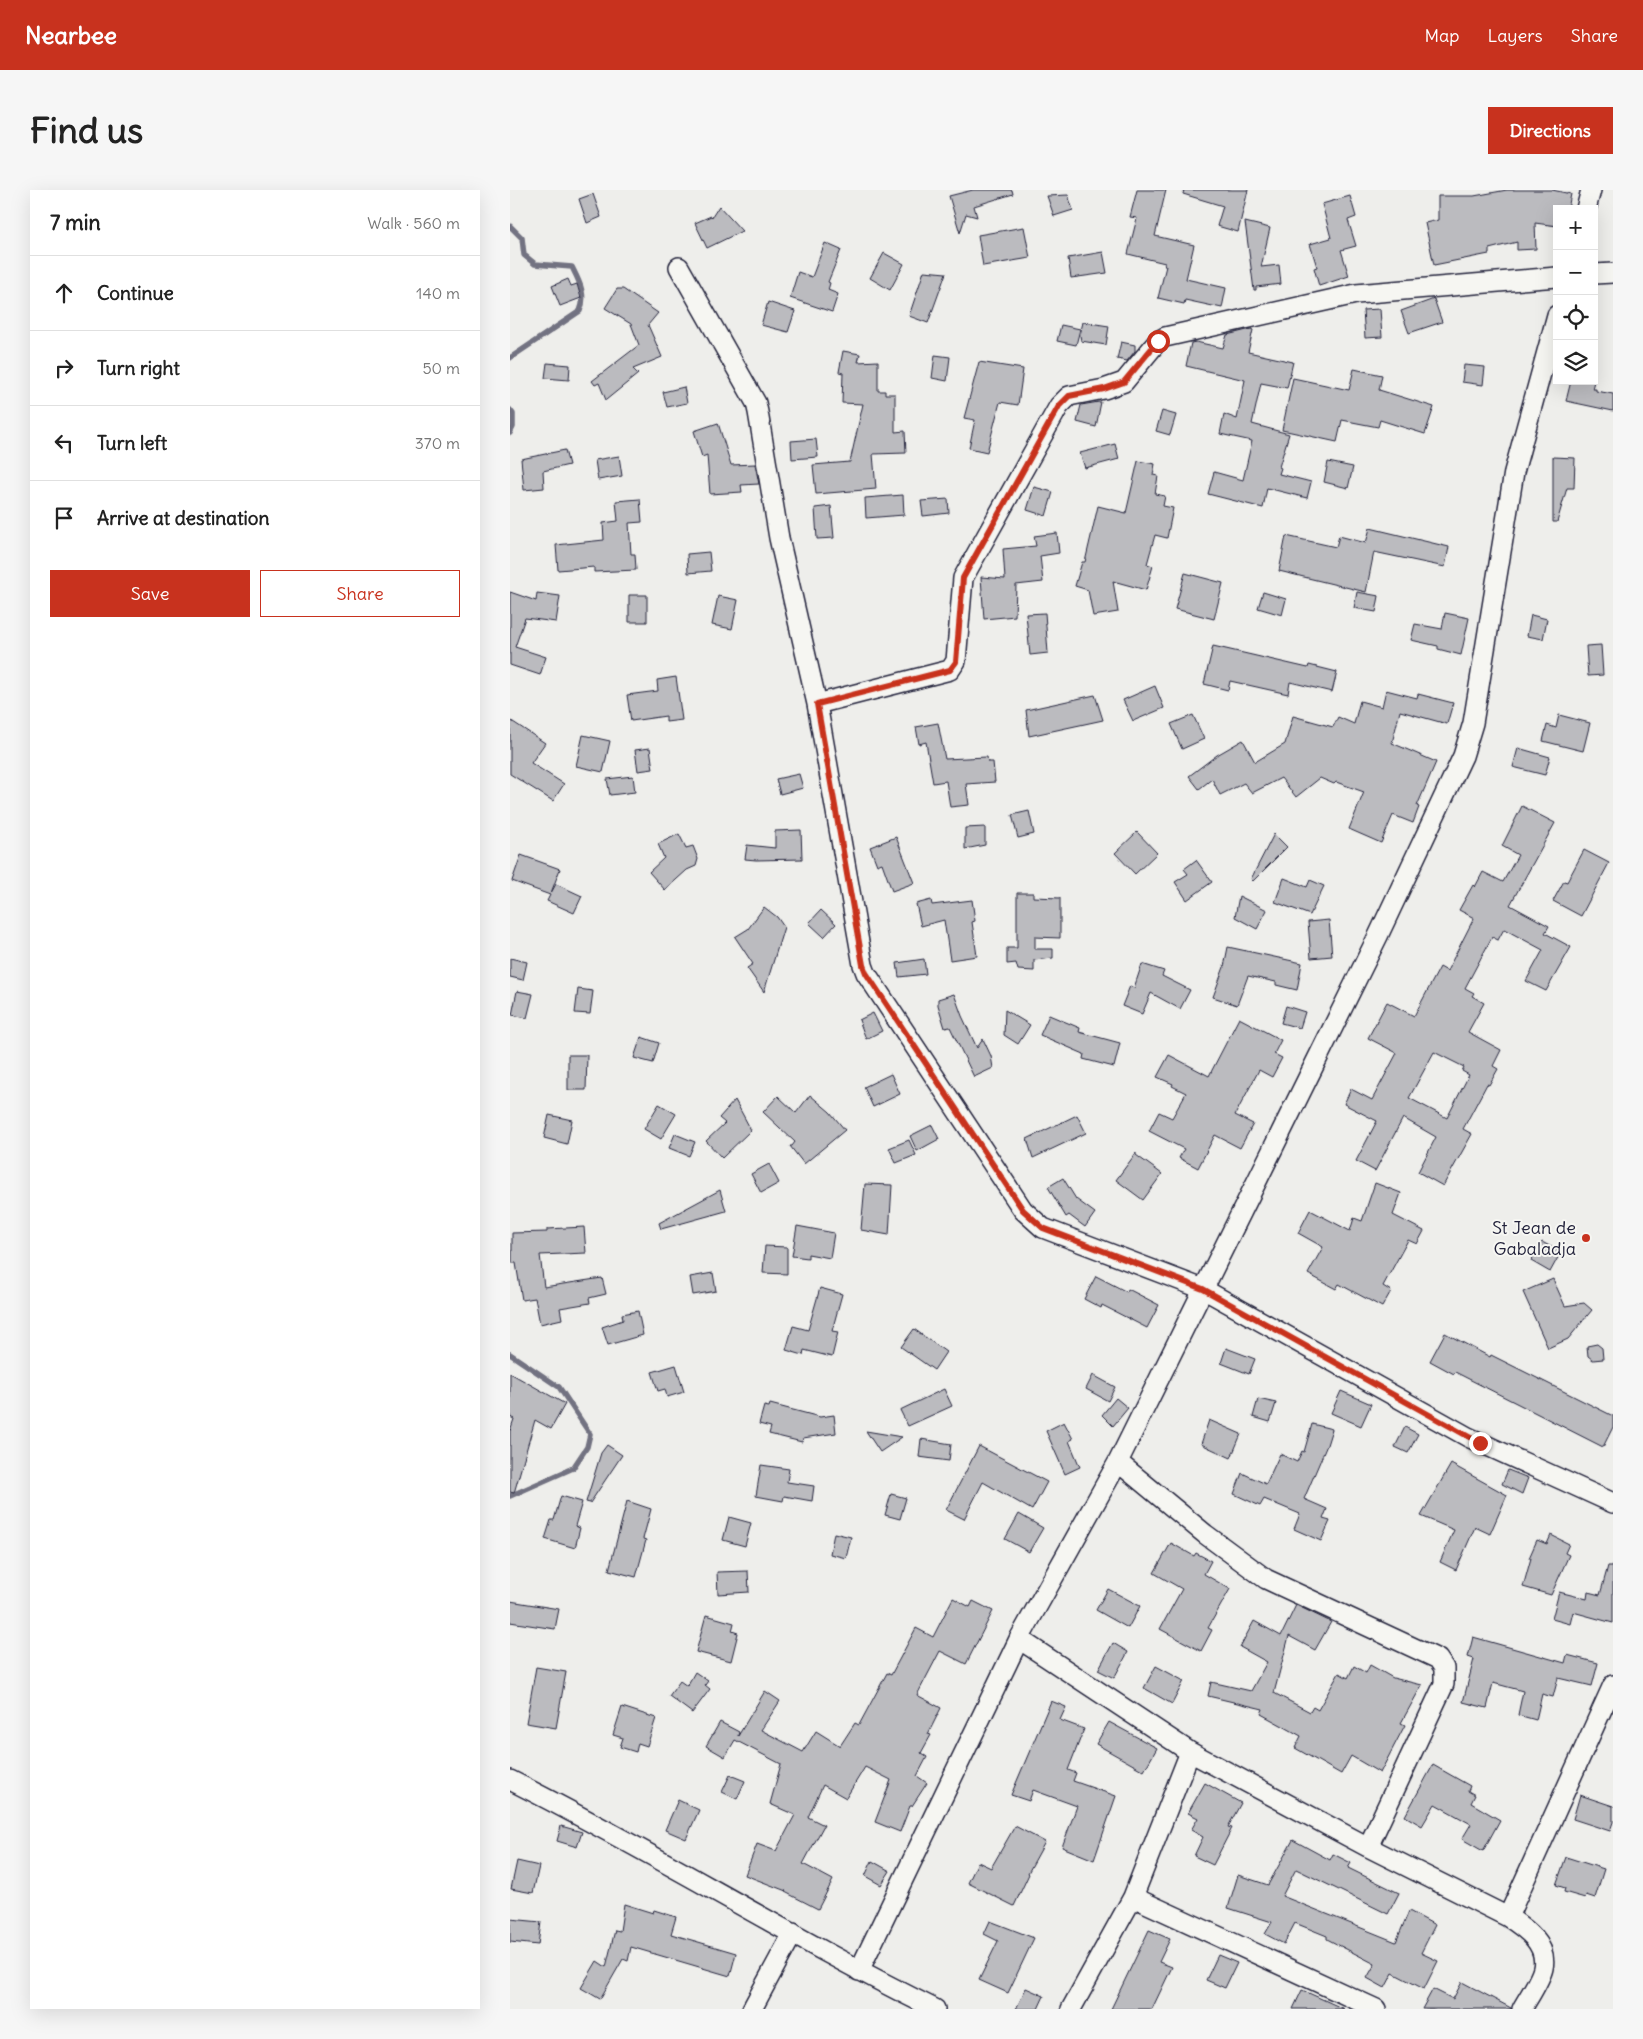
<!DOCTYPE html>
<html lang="en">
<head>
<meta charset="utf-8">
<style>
	body { margin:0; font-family:Delius,sans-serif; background:#f6f6f6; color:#222 }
	.controls { position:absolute; right:15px; top:15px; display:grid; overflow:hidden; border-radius:0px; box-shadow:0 5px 20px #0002 }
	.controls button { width:45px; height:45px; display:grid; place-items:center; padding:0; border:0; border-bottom:1px solid #e0e0e0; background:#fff; color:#222; font:25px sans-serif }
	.stop { position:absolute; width:15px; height:15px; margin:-11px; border:4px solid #c8321e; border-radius:50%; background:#fff }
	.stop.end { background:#c8321e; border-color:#fff; box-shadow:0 1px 5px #0008 }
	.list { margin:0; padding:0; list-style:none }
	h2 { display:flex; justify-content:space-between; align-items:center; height:65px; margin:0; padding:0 20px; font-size:21px }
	h2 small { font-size:16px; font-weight:400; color:#767676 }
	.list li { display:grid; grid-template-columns:32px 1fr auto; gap:15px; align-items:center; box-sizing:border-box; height:75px; padding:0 20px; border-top:1px solid #e0e0e0 }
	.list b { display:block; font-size:19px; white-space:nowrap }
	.list em { font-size:16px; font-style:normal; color:#767676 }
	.actions { display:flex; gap:10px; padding:15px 20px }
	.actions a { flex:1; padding:11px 0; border:1px solid #c8321e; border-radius:0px; text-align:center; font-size:18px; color:#c8321e }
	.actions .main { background:#c8321e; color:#fff }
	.icon { flex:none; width:28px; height:28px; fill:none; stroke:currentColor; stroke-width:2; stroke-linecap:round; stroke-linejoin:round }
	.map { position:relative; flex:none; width:1103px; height:1819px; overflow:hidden; border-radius:0px }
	header { display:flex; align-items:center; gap:30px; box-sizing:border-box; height:70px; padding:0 25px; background:#c8321e; color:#fff }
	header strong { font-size:24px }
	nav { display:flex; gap:28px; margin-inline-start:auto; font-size:18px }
	.intro { display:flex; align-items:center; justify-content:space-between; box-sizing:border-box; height:120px; padding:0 30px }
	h1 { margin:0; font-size:35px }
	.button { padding:12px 22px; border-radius:0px; background:#c8321e; color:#fff; font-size:18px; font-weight:700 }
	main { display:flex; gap:30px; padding:0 30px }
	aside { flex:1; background:#fff; border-radius:0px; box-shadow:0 5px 20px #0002 }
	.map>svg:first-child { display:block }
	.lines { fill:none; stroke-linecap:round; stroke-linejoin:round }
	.stream { stroke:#727281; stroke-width:5.5 }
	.building { fill:#bbbbbf; stroke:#22223b; fill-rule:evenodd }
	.minor-casing { stroke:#22223b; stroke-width:22 }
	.minor { stroke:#f6f6f2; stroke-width:19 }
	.route { stroke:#c8321e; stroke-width:6 }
	.poi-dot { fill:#c8321e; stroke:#f6f6f2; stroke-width:2 }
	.labels { text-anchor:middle; stroke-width:4; stroke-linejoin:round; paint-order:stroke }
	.poi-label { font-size:18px; fill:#22223b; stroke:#f6f6f2; text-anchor:end }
</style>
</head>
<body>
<header>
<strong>Nearbee</strong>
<nav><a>Map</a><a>Layers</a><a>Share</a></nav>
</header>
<div class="intro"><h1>Find us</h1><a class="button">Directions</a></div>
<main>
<aside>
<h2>7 min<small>Walk · 560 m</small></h2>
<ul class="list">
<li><svg class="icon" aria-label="ahead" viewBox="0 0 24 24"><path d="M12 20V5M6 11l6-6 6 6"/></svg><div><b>Continue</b></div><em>140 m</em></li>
<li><svg class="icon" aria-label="right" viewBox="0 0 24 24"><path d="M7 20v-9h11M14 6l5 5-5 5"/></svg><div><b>Turn right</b></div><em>50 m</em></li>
<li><svg class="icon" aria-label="left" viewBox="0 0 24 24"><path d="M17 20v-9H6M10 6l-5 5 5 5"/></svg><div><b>Turn left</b></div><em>370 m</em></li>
<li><svg class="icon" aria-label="arrive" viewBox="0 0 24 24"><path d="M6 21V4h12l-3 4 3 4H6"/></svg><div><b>Arrive at destination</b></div></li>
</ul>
<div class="actions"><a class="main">Save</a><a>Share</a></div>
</aside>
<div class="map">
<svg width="1103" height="1819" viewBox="0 0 1103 1819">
	<rect width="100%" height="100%" fill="#eeeeeb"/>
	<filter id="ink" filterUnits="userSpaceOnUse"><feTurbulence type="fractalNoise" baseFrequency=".02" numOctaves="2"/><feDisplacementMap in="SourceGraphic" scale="10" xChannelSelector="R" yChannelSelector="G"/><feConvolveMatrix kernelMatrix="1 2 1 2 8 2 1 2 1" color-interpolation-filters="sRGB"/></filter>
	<g filter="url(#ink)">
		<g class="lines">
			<!-- stream -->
			<path class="stream" d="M0 36 12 48 14 65 25 74 62 77C69 91 77 105 70 121L0 168
				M0 220 3 224V237L0 243
				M0 1164 49 1197 80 1244 77 1257 63 1278 0 1306"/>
		</g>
		<!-- building -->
		<path class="building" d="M463 0H502L503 4 464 16 467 27 456 24 450 43 439 6Z
			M627 0H656L645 46 684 55 676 89 716 98 712 118 675 110 674 114 648 108 656 76H654L655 73 618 64 627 28 620 27Z
			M674 0H738L728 42 707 36 713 16 673 4Z
			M997 0H1042L1061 4 1058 19H1047V36L1025 33 1026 59 1007 60V52L979 59V64L924 75 915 33 928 30V6H964Z
			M83 4 91 27 77 33 69 9Z
			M558 5 563 20 544 26 537 6Z
			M840 6 846 27 838 30 846 56 831 60 839 86 809 96 804 78 807 77 800 54 821 48 812 14Z
			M209 16 232 41 197 58 185 33 201 26 202 27Z
			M735 32 760 38 751 77 769 75 771 94 746 97V100H744Z
			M514 37 520 68 473 76 468 45Z
			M315 53 331 60 318 92 320 93 318 100 328 104 322 122 280 108 288 82 302 87Z
			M593 62 597 83 561 88 558 68Z
			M374 63 394 74 380 100 360 88Z
			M414 81 436 83 418 133 399 126Z
			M58 89 61 96 67 94 71 108 50 116 42 96Z
			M107 99H113L148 123 138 135 152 167 123 179 128 184 96 210 89 193 85 195 82 191 129 155 121 134 95 118Z
			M924 109 932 132 899 143 891 121Z
			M258 112 285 121 278 142 251 135Z
			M870 119 872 147 855 148 853 120Z
			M573 132 599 136 596 155 571 151 570 145Z
			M551 135 570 139 566 155 547 151Z
			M741 139 743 140 738 162 783 172 777 198 751 193 742 234 779 244 769 277 771 278 769 284 801 292 797 308 757 298 753 318 698 304 704 282 733 290 742 251 710 244 714 224 727 229 735 190 676 176 681 153 686 152 713 158 717 145Z
			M611 152 625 155V161L617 171 607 169Z
			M333 161 350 164 348 172 368 171V201H375V204H385V242L395 241 396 263 363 264 366 299 306 304 303 275 340 272 353 214 332 213 333 183 329 182Z
			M425 165 440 167 437 191 422 188Z
			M469 172 513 179 508 215 490 212 477 262 459 258 465 230 454 228Z
			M37 173 60 175 59 190 35 188Z
			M954 175 975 177 973 195 952 192Z
			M844 179 872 185 869 200 924 217 915 244 870 230 868 237 832 230 827 252 772 240 783 188 839 200Z
			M1061 191H1084L1082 199H1086V201L1103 204V221L1056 211Z
			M174 197 177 213 157 217 153 202Z
			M589 212H591L586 237 567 232 571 215Z
			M652 221 666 225 660 245 646 241Z
			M208 233 221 275 245 274 249 294 231 295 232 302 200 304 197 265 192 267 184 241Z
			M306 249 308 267 282 269 281 251Z
			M605 254 609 269 575 278 570 263Z
			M55 260 59 275 33 281 34 298 14 300 11 269Z
			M109 266 112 286 88 290 85 270Z
			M1043 267 1065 268 1064 298H1057L1047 332H1043Z
			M628 271 645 274 643 285 648 286 645 304 655 306 653 316 663 318 657 348 645 345 637 374 643 376 636 400 603 391 608 422 583 426 578 400 565 396 572 372H575L588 316 616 323Z
			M818 272 843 277 838 298 814 292Z
			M524 297 543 302 536 326 517 320Z
			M393 305 394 325 356 328 355 308Z
			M130 309 132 332 119 333 121 364H125L126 380 84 382V377L48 380 46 355 94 350 93 333 108 331 106 311Z
			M438 309 439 323 413 326 411 311Z
			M321 316 324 348 307 349 305 318Z
			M860 338 939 357 935 377 864 362 856 402 769 381 776 346 826 357 829 346 856 353Z
			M547 343 549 363 530 366 533 392 506 395 505 426 474 429 471 387 495 389 493 359 526 356 524 346Z
			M199 362 201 381 178 383 177 364Z
			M675 383 713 393 704 429 665 419Z
			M0 402 26 411 27 403 50 406 46 432 15 428 5 457 36 467 30 485 0 475Z
			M753 402 776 409 772 425 748 418Z
			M847 402 869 406 866 422 844 418Z
			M119 405H137V432H119Z
			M208 406 228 410 222 439 202 435Z
			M535 423 538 463 520 465 516 424Z
			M935 423 959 428 951 465 928 459V456L901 450 905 434 932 439Z
			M1021 425 1037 429 1033 449 1017 446Z
			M1091 455 1093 485 1078 486 1076 456Z
			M703 456 798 478 799 475 827 482 822 502 780 492 778 504 720 491 718 500 694 494Z
			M166 487 172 530 156 532V526L121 531 117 505 148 501 147 490Z
			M645 496 654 518 623 531 613 510Z
			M876 500 907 508 908 504 943 513 937 534 890 521 882 553 926 572 907 616 909 617 903 633 883 625 871 653 839 639 854 602 826 592 824 594 810 588 786 607 771 588 742 603 734 593 710 605 702 589 689 599 679 586 707 565 733 550 745 572 775 554 783 526 823 537 828 527 844 534 850 511 872 517Z
			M585 505 593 530 519 546 516 520Z
			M683 525 694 549 672 559 661 534Z
			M1049 525 1080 533 1073 561 1033 551 1037 535 1046 538Z
			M0 530 35 553 21 573 54 594 43 611 0 584Z
			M428 533 435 569 477 567 478 572H483L485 592 456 594 459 615 440 617 436 591 423 593 416 552 409 554 406 537Z
			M73 545 100 551 93 582 66 576Z
			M140 558 143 579 128 581 125 560Z
			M1008 558 1040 567 1035 585 1003 577Z
			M289 584 293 598 270 604 266 589Z
			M123 586 125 602 100 605 97 589Z
			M1012 616 1045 633 1000 715 1039 736 1035 743 1061 757 1036 801 1016 791 1033 760 994 739 988 750 982 747 955 798 964 803 962 806 974 813 958 842 991 860 983 876 988 879 979 895 977 894 953 939 962 944 933 996 908 982 926 947 893 928 865 981 846 971 867 931 834 914 841 899 862 910 887 863 858 848 877 812 904 826 930 777 937 781 964 728 949 720 963 695 965 697 973 682 993 692 1008 665 992 656ZM924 862 954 877 952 881 959 885 937 928 899 908Z
			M519 621 524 644 508 648 502 625Z
			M475 637V655L455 659V638Z
			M291 640 292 669 246 670 235 669 237 655 265 658V641Z
			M627 642 647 663 625 684 605 663Z
			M169 644 176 658 183 656 188 669 186 676 177 680 155 700 139 682 154 668 148 654Z
			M764 644 777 657 743 691 741 689Z
			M386 647 404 693 382 701 372 673 367 675 360 657Z
			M1074 660 1099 673 1071 726 1043 711 1054 691 1057 692Z
			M11 665 50 679 41 703 46 694 72 706 64 723 37 711 40 705 2 691Z
			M686 670 702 692 677 710 665 692 678 684 674 679Z
			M774 688 797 697 800 690 814 696 800 725 765 712Z
			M507 703H523V707L550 708V748L525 747V759H543V768L524 770V781L508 780 506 773 497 774V758H507Z
			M729 706 757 720 747 739 725 727Z
			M421 710 422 715 462 710 465 731 462 732 467 766 440 770 434 730 411 736 406 714Z
			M254 717 267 727 274 737 254 802 237 778 243 774 225 747 238 739Z
			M311 720 326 734 314 747 299 733Z
			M819 730 822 766 801 768 798 732Z
			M718 757 792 773 787 800 766 795V792L738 786 727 815 703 807 714 777Z
			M0 768 17 772 13 790 0 787Z
			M414 769 416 784 389 787 387 773Z
			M632 774 654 781 652 786 680 800 670 819 641 803 632 824 612 816 620 796 624 798Z
			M68 799 83 801 80 824 65 823Z
			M7 801 23 804 17 828 2 825Z
			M444 804 452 826 467 858 473 849 481 866 483 878 464 887 440 837 435 838 428 815V809Z
			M776 816 795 822 790 838 771 833Z
			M495 820 520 835 508 854 494 845Z
			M363 823 372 841 356 849 349 830Z
			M539 825 570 838 569 842 610 853 604 877 573 869 574 864 530 845Z
			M729 828 771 850 764 864 772 868 762 887 749 880 725 925 743 934 730 958 705 945 688 978 669 968 674 959 639 941 649 922 662 928 676 903 662 896 663 894 647 887 659 865 699 886Z
			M131 847 149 853 143 873 124 868Z
			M58 865H77L76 900H58Z
			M381 884 390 904 363 917 354 897Z
			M300 905 320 922 335 940 294 974 280 956H282L285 952 253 922 268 906 286 923Z
			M225 910 241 940 212 968 196 951 215 933 209 928Z
			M149 914 166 924 151 949 134 939Z
			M39 925 62 930 57 954 34 948Z
			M567 925 576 943 523 968 517 949Z
			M422 935 429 949 407 961 400 946Z
			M165 944 185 952 179 966 159 958Z
			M399 950 406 965 386 973 379 958Z
			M626 963V965L652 984 633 1010 606 990Z
			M259 974 269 993 251 1003 241 984Z
			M553 988 566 1009 585 1023 575 1037 559 1025 556 1027 538 997Z
			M865 993 891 1003 883 1025 914 1041 907 1054 898 1050 873 1096 881 1101 872 1117 829 1094 826 1099 798 1084 813 1057 788 1043 800 1020 840 1041 844 1028 852 1031Z
			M355 994 382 995 379 1045 351 1040Z
			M210 1000 216 1021 151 1039 149 1033Z
			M287 1036 324 1043 320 1068 298 1064V1068L282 1066Z
			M74 1037 76 1063 30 1065 34 1097 92 1088 96 1104 79 1108 80 1113 50 1118 52 1129 30 1134 25 1108 12 1110 6 1073H2V1043L37 1042V1039Z
			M1032 1052 1051 1062 1040 1082 1021 1071Z
			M255 1056 277 1057V1084L253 1083Z
			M203 1083 206 1101 183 1105 180 1087Z
			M586 1086 617 1102 618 1099 649 1115 637 1138 592 1115 591 1118 574 1109Z
			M1043 1089 1055 1116 1074 1113 1082 1120 1058 1149 1038 1158 1013 1102Z
			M310 1098 332 1104 322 1141 328 1142 322 1167 294 1160 293 1165 276 1160 283 1136 298 1140Z
			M128 1121 133 1145 98 1155 92 1137 113 1130 112 1124Z
			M404 1139 436 1162 424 1180 391 1157Z
			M935 1143 980 1167 981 1165 1103 1226V1237L1093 1257 945 1182 944 1184 920 1171Z
			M1087 1154 1092 1158 1093 1169 1083 1170 1078 1166 1077 1156Z
			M716 1158 745 1169 739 1184 711 1173Z
			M166 1175 174 1202 157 1207 155 1199 148 1201 142 1182Z
			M0 1183 55 1214 41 1239 25 1230 4 1303 0 1302V1241L4 1229 0 1227Z
			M583 1185 605 1197 598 1211 576 1199Z
			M434 1199 442 1216 398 1236 390 1220Z
			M831 1201 861 1214 851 1236 821 1223Z
			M606 1208 618 1218 603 1236 592 1225Z
			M748 1209 766 1213 760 1232 743 1227Z
			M260 1214 310 1227 324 1225 326 1243 293 1248 292 1252 259 1244 261 1237 249 1234 254 1216 259 1217Z
			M699 1230 731 1244 721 1268 691 1254Z
			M554 1232 563 1249 559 1251 570 1277 555 1284 536 1241Z
			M802 1234 822 1239 817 1255 794 1309 817 1319 813 1329 820 1331 811 1351 784 1339 790 1324 754 1309 750 1316 724 1304 732 1283 756 1294 770 1264 787 1272 792 1261 794 1262Z
			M895 1237 908 1244 898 1263 885 1257Z
			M356 1241 392 1247 370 1262Z
			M411 1249 441 1254 439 1271 409 1267Z
			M97 1255 112 1265 80 1313 76 1312 91 1263Z
			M469 1256 537 1292 522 1320 473 1292 454 1329 436 1320Z
			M941 1274 997 1305 980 1344 965 1337 946 1380 930 1372 944 1340 911 1326Z
			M251 1275 279 1279 277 1292 304 1296 302 1311 274 1306 273 1311 246 1306Z
			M998 1280 1018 1288 1012 1304 992 1294Z
			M381 1304 396 1308 390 1329 375 1325Z
			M51 1306 72 1312 65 1336 70 1338 65 1358 35 1349 41 1330H44Z
			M117 1311 141 1319 133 1349 136 1350 126 1387 99 1380Z
			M509 1324 533 1338 519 1362 495 1349Z
			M219 1327 241 1333 235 1356 213 1350Z
			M324 1343 341 1347 336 1368 320 1364Z
			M1041 1345 1059 1354 1055 1363 1059 1365 1041 1405 1013 1397 1021 1368H1019L1027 1350 1037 1354Z
			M661 1353 684 1366 686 1363 701 1371 694 1384 720 1399 698 1438 702 1440 691 1461 650 1439 672 1399 644 1383Z
			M1098 1376H1103V1433L1063 1422 1060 1434 1042 1429 1049 1402 1077 1409 1078 1402 1090 1405Z
			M238 1381 239 1402 208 1404 207 1382Z
			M598 1399 630 1416 618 1438 586 1420Z
			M443 1408 460 1417 463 1411 483 1421 456 1474 430 1461 407 1505 431 1518 418 1544 421 1545 411 1563 417 1567 407 1586 417 1593 402 1616H400L390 1642 365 1632 381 1590 355 1577 336 1608 313 1595 298 1627 314 1635 293 1674 323 1690 308 1719 275 1702 276 1701 235 1685 247 1654 266 1661 285 1625 260 1614 271 1574 225 1550 215 1567 196 1556 210 1532 229 1542 228 1546 255 1501 270 1511 251 1540 293 1562 306 1541 330 1556 345 1533 349 1535 377 1483 381 1485 406 1438 423 1447Z
			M0 1411 49 1419 45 1439 0 1432Z
			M786 1415 821 1432 805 1460 779 1446 764 1503 800 1522 803 1517 808 1520 829 1483 838 1488 844 1476 856 1483 860 1475 883 1488 912 1495 891 1533 895 1535 870 1583 841 1566 831 1584 785 1558 791 1546 751 1524 753 1519 698 1506 701 1492 741 1501 757 1472 730 1457 744 1431 771 1446Z
			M196 1425 224 1433 222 1441 228 1443 221 1471 186 1462Z
			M963 1447 1055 1473 1057 1465 1088 1473 1082 1496 1048 1488 1043 1507 1032 1504 1026 1530 1008 1525 1013 1501 983 1493 977 1518 953 1512 964 1469 958 1467Z
			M603 1453 618 1462 604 1488 588 1480Z
			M646 1476 674 1491 662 1514 634 1498Z
			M26 1477 56 1482 46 1538 16 1533Z
			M185 1482 198 1491 195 1495 200 1499 182 1523 159 1506 170 1491 177 1496Z
			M541 1511 556 1517 550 1530 574 1539 558 1580 566 1583 563 1591 606 1606 584 1670 552 1657 567 1616 523 1600 519 1611 501 1605Z
			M112 1517 146 1528 137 1556 128 1553 126 1562 110 1557 113 1548 103 1545Z
			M599 1532 647 1558 634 1581 586 1554Z
			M923 1575 960 1596 958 1601 965 1605 961 1613 990 1630 973 1661 952 1649 961 1634 925 1614 912 1636 895 1626Z
			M220 1585 235 1591 227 1609 212 1602Z
			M695 1593 731 1613 718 1637 722 1638 703 1675 684 1666 693 1647 681 1640 688 1628 678 1623Z
			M1070 1605 1103 1616V1632L1100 1641 1063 1629Z
			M168 1610 189 1620 176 1649 155 1640Z
			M51 1636 72 1642 67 1657 47 1651Z
			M505 1636 535 1652 518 1683 519 1684 504 1716 458 1693 468 1672 481 1678Z
			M783 1650 820 1670 823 1664 841 1673 838 1678 889 1703 878 1724 786 1679 772 1706 886 1752 899 1721 925 1735 911 1763 928 1771 914 1799 883 1783 875 1798 857 1788 865 1774 817 1749V1746L785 1733 774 1754 755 1744 762 1732 718 1718 728 1685 758 1695Z
			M1056 1667 1094 1679 1085 1708 1076 1705 1075 1708 1054 1702 1055 1698 1046 1695Z
			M7 1671 29 1676 23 1703 1 1699Z
			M362 1671 380 1681 371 1695 355 1686Z
			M114 1714 143 1723 144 1720 166 1727 161 1744 226 1763 220 1786 121 1757 118 1771 113 1769 90 1809 71 1798 87 1771 96 1777 105 1740 110 1741Z
			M0 1729 31 1732 28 1755 0 1752Z
			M480 1731 524 1748 498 1803 469 1790 488 1751 474 1744Z
			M639 1740 660 1749 649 1772 662 1777 642 1819H601Z
			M708 1765 727 1773 715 1798 696 1790Z
			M952 1792 1001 1818V1819H912L923 1799 943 1809Z
			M516 1798 534 1806 528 1819H506Z
			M792 1800 834 1819H783Z"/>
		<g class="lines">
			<!-- minor casing -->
			<g class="minor-casing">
				<path id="minor" d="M1076 19 1081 0
					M169 77 246 213 248 222 269 348 307 514 353 775 356 783 513 1020 533 1038 693 1099 958 1247 1103 1313
					M1084 84 1103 83
					M307 514 440 480 446 471 453 388 549 216 559 206 594 199 614 192 648 151 655 147 846 104 1047 87
					M608 1272 695 1344 756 1389 928 1469 934 1478V1494L858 1657
					M509 1449 680 1562 858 1657 998 1727C1015 1738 1038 1754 1033 1778 1031 1789 1018 1808 1012 1819
					M0 1590C144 1662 281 1748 425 1819
					M623 1707 866 1819
					M998 1727 1103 1495
					M349 1781 509 1449 608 1272 868 746 953 566 963 533 1004 282 1047 125
					M242 1819 283 1743
					M561 1819 623 1707 680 1562"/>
			</g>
			<!-- minor -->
			<use href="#minor" class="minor"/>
		</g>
	</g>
	<g class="lines" filter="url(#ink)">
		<!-- route -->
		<path class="route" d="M648 151 614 192 594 199 559 206 549 216 453 388 446 472 440 480 307 514 353 775 356 783 513 1020 533 1038 693 1099 970 1253"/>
	</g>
	<!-- markers -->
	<circle class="poi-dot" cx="1076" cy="1048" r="5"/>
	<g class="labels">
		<!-- poi labels -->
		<g class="poi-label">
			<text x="1066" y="1044">St Jean de<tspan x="1066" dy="21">Gabaladja</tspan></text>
		</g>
	</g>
</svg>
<div class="controls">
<button>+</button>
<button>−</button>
<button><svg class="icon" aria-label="locate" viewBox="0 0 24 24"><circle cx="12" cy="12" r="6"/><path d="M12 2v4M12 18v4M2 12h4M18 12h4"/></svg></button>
<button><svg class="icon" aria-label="layers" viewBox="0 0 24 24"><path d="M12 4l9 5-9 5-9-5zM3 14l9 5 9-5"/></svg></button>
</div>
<div class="stop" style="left:648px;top:151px"></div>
<div class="stop end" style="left:970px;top:1253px"></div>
</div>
</main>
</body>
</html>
